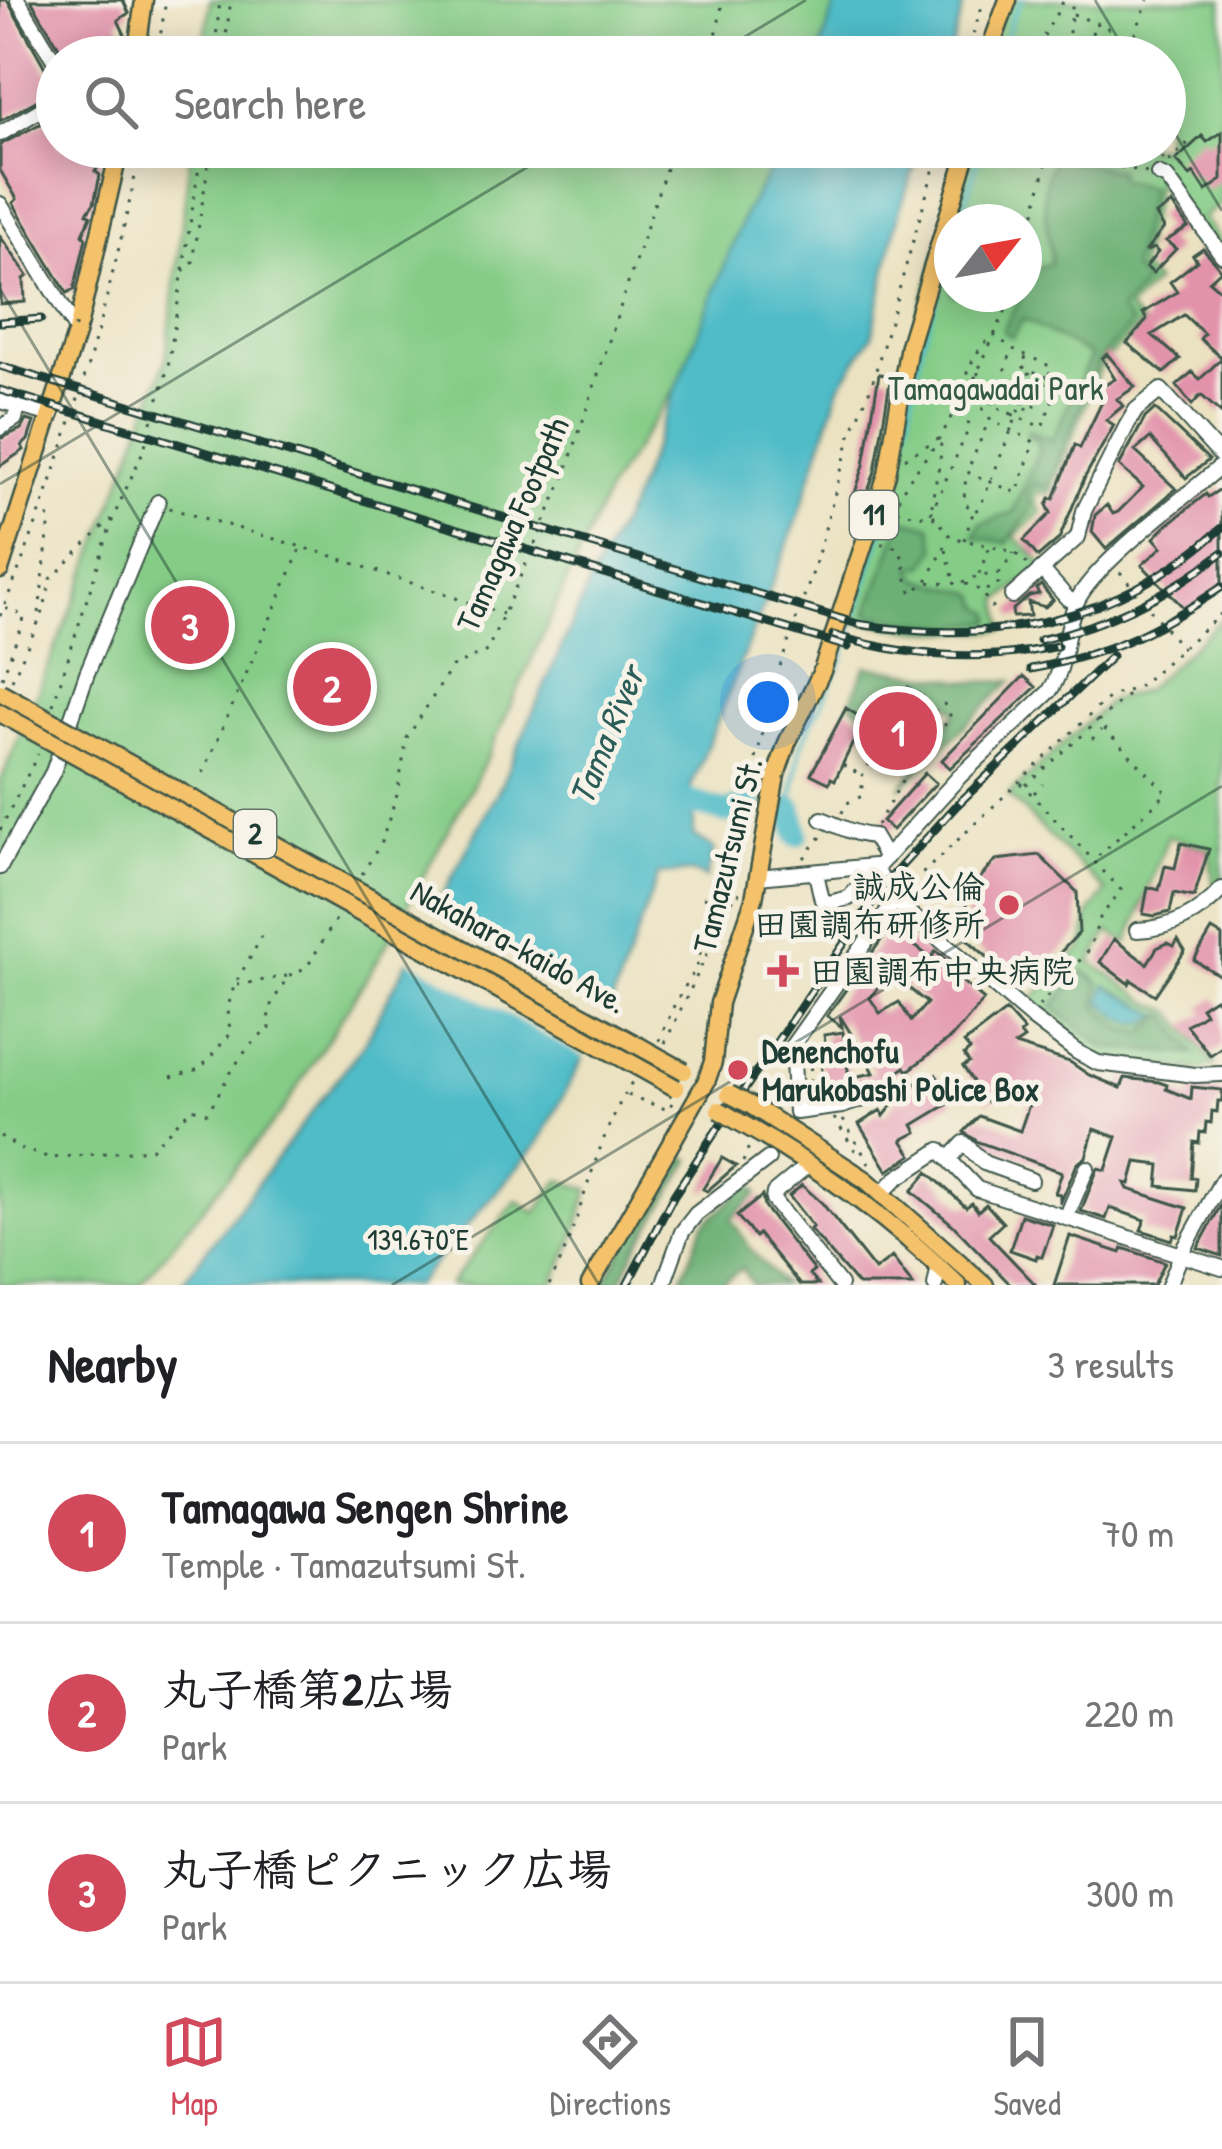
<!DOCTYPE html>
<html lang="en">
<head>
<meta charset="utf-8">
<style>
	body { margin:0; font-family:"Patrick Hand","Klee One",sans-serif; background:#f2f2f2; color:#202124 }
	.compass { position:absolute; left:934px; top:204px; width:108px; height:108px; border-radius:50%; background:#fff; box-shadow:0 6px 30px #0003; rotate:59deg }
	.you { position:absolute; left:768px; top:702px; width:42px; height:42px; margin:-30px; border:9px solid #fff; border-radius:50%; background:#1a73e8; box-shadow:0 0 0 18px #1a73e833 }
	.badge { display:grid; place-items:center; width:78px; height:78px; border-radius:50%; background:#d1495b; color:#fff; font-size:39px; font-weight:700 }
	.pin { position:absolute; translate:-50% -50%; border:6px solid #fff; box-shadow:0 3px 12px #0006 }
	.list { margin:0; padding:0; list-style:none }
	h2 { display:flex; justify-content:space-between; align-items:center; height:156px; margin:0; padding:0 48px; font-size:51px }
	h2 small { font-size:39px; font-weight:400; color:#757577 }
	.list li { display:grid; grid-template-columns:78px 1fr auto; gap:36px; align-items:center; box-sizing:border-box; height:180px; padding:0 48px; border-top:3px solid #e0e0e0 }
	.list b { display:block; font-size:45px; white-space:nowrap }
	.list p { margin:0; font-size:39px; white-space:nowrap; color:#757577 }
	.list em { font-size:39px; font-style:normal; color:#757577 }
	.icon { flex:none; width:66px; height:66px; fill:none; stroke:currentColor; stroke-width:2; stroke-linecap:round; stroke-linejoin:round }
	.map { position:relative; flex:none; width:1222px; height:1285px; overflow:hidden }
	.search { position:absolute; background:#fff; box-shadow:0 6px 30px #0003; left:36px; right:36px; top:36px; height:132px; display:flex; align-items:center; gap:30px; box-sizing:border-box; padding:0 42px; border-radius:66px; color:#757577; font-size:45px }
	.sheet { height:696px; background:#fff }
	nav { display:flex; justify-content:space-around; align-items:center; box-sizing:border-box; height:168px; border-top:3px solid #e0e0e0; background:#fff; font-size:33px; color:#757577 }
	nav a { display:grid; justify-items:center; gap:6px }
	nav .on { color:#d1495b }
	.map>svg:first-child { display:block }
	.green { fill:#85cc87; stroke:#52845e; stroke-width:3; fill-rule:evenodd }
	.forest { fill:#6cb074; stroke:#467654; stroke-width:3 }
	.water { fill:#4fbcc8; stroke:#377c7e; stroke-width:3 }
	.pier { fill:#ebe2c1 }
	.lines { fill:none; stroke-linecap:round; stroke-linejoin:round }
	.stream { stroke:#4fbcc8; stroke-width:4.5 }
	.river { stroke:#4fbcc8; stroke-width:24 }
	.building { fill:#e292ab; fill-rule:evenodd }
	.minor-casing { stroke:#3e5649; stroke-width:18 }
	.major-casing { stroke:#3e5649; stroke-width:21 }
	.path { stroke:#3e5649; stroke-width:3; stroke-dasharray:3 9; stroke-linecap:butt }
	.minor { stroke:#fff; stroke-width:14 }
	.major { stroke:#f4c26a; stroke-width:16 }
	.rail-casing { stroke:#1f3d34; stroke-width:9 }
	.rail { stroke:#f7f3e8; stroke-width:4.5; stroke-dasharray:14; stroke-linecap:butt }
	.major-bridge-casing { stroke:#3e5649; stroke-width:21; stroke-linecap:butt }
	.path-bridge { stroke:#3e5649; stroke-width:3; stroke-dasharray:3 9; stroke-linecap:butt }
	.major-bridge { stroke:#f4c26a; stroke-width:16 }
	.ticks { fill:none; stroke:#1f3d34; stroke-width:3; stroke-opacity:0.45 }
	.poi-dot { fill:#d1495b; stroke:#f7f3e8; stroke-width:4.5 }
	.labels { text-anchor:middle; stroke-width:10; stroke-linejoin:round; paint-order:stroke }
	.shield { fill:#f7f3e8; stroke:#60746a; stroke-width:3 }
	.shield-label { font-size:30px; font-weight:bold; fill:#1f3d34 }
	.park-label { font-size:33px; fill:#335a45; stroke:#f7f3e8 }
	.street-label { font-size:33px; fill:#1f3d34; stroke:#f7f3e8 }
	.poi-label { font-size:33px; font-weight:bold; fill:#1f3d34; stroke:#f7f3e8; text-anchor:start }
	.water-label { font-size:36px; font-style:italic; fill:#2b5d59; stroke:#f7f3e8 }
	.ticks-label { font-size:30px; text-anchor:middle; fill:#1f3d34; stroke:#f7f3e8; stroke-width:10; stroke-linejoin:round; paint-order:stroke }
</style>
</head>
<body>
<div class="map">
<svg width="1222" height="1285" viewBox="0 0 1222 1285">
	<rect width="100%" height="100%" fill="#f7f3e8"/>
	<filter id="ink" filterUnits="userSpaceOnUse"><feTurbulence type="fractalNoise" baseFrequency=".00833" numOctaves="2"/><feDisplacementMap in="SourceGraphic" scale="24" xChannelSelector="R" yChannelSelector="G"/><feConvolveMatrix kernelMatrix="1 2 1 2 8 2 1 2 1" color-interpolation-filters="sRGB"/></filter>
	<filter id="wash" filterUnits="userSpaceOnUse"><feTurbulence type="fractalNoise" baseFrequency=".004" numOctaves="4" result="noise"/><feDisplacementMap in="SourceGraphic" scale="48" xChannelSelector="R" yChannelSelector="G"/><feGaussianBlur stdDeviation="2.7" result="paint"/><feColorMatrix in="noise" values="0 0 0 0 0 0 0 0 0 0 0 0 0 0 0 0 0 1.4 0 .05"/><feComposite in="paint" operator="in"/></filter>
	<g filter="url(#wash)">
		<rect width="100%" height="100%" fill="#ebe2c1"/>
		<!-- green -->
		<path class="green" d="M210 0H837L824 57H203Z
			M1008 0H1222V203L1203 217 1222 244V265L1158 179 1139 267 1155 282 1128 309 1142 324 1102 363 1050 494 1037 491 1035 504 1041 512 1015 537 1046 566 1000 600 1005 630C949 634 896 631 842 617L887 474 909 345 969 147H1165V57H987ZM952 222H1024V294H952Z
			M191 147H805L790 216 609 488 485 762 379 958 282 1112 139 1285H0V783L94 555 166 360Z
			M1222 619V888L1215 896 1209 849 1168 836 1128 943 1109 932 1091 962 1151 1003 1172 1011 1215 1065 1200 1070 1100 1061 1027 1004 1083 947 1089 914 1106 892 1008 795 1111 700 1145 690Z
			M560 1180 589 1189 573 1242 552 1285H449L517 1200 536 1213Z"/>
		<!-- forest -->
		<path class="forest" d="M1056 158 1117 170 1120 181 1151 187 1132 268 1145 283 1120 311 1132 324 1098 361 1048 487 1033 484 1029 493 1031 510 1007 543 975 537 980 524 1013 513 1039 449 1036 439 1027 435 1028 431 1052 440 1091 356 1023 319 1012 337 1003 331 1033 271 1051 262C1050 228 1034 188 1056 158Z
			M903 519 931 526 936 549 924 566 912 567 919 579 977 594 982 606 993 613V621L947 627 867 614Z
			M866 666 975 682 1011 681 900 789 956 712 945 701 938 702 929 714 922 713 927 693 908 683 896 697 886 691 873 712 866 708 861 712 850 702Z
			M1084 971 1099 982 1097 1006 1125 1030 1144 1032 1166 1014 1195 1054 1106 1048 1052 1007Z
			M678 1152 691 1160 635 1251 619 1285H603Z
			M750 1184 758 1193 731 1219 753 1252 783 1285H752L742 1268 720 1285H679L704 1224Z"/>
		<!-- water -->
		<path class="water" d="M837 0H965L949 57H818Z
			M783 147H921L899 212 872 336 840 386 798 518 686 800 694 815V836L714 849 706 878 691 872 658 875 613 1000 539 1143 416 1285H180L363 1045 501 785 596 569 631 503 746 211Z
			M1105 985 1160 1015C1134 1033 1123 1019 1101 1002Z"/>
		<!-- pier -->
		<path class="pier" d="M429 908 615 1010 589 1060 403 957Z"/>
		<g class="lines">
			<!-- stream -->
			<path class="stream" d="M1001 57 1012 17 1022 0
				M960 222 981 147
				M786 809 791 808 800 747 842 659 887 517 898 478 922 342 952 251"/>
			<!-- river -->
			<path class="river" d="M654 792 725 812 751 807
				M791 808 797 834"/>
		</g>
		<g id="blocks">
			<!-- building -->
			<path class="building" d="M0 0H7L47 71 57 76V89L0 121Z
				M31 0H123L129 13 118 20 126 37 109 47 112 53 105 57H65Z
				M57 115V147H107L103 162 95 171 100 175 94 203 87 213 91 216 83 234 86 238 74 290 67 293 13 203 17 199 0 170V145Z
				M1222 132V180L1206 191 1194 173 1190 176 1176 160 1202 136 1207 142Z
				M1172 204 1188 227 1166 241 1176 249 1153 273 1146 267 1158 252 1154 248 1145 252 1164 228 1156 215Z
				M0 236 28 276 24 279 25 302 0 304Z
				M1203 248 1221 270 1209 281 1222 292V414L1201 395 1192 405 1177 386 1192 372 1200 379 1222 358 1200 339 1204 334 1184 315 1152 335 1180 359 1164 373 1127 343 1147 320 1143 313 1177 292 1170 282 1197 261 1193 255Z
				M1107 354 1135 387 1117 399 1123 406 1106 420 1114 425 1085 477 1059 539 1038 557 1024 540 1051 513 1047 505 1050 498 1054 499 1075 445 1080 448 1102 402 1095 391 1115 379 1102 358Z
				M879 374 891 376 875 471 865 500 854 496 864 465Z
				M1155 409 1209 460 1186 478 1150 438 1135 451 1176 489 1106 549 1092 532 1095 515 1107 505 1113 514 1118 512 1143 487 1119 466 1145 418Z
				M26 420 34 422 28 440 22 446 24 450 0 466V439L21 429Z
				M1222 488V587L1188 612 1142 565 1162 547 1154 538 1167 525 1206 494 1208 497Z
				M1041 585 1053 600 1045 607 1028 602 1030 616 1013 617 1012 610 1029 596 1039 594 1036 589Z
				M1024 676 1036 687 950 768 942 760Z
				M908 687 923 697 910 716 917 720 909 732 904 729 900 735 875 718 889 696 898 702Z
				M846 708 871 724 866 734 859 730 835 780 831 778 829 783 811 774Z
				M925 773 936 783 892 830 882 821Z
				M1181 843 1209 849 1194 897 1174 893 1170 912 1155 916 1143 914 1148 887 1159 890 1165 866 1175 868Z
				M1039 855 1077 892 1079 933 1049 964 1001 969 968 940 966 894 996 860Z
				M897 918 907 926 900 935 931 958 936 951 949 962 945 967 984 1000 952 1037 908 1071 905 1067 887 1080 826 1097 820 1057 827 1056 824 1035 843 1032 849 1078 874 1073 870 1065 876 1061 865 1044 858 1045 840 1016 842 1027 827 1016ZM872 958 927 1003 911 1021 899 1002 880 1013 870 998 885 978Z
				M1212 930 1222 936V977L1194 960Z
				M1114 939 1147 964 1157 948 1168 943 1174 946 1178 940 1185 951 1155 995 1131 980 1129 984 1100 962Z
				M1215 998 1222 1008V1047L1210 1055 1186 1025 1205 1013 1201 1007Z
				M1006 1011 1024 1031 1020 1034 1024 1039 1015 1045 1070 1062 1089 1075 1121 1088 1125 1078 1159 1082 1167 1085 1166 1089 1191 1099 1192 1087 1222 1090V1101H1218L1217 1112 1212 1111 1211 1123 1206 1122 1205 1133 1200 1132 1199 1143 1194 1142 1191 1178H1196L1195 1190 1158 1186 1160 1165 1136 1162 1130 1184 1125 1183 1128 1189 1187 1208 1178 1236 1174 1235 1172 1240 1141 1230 1145 1220 1110 1208 1106 1219 1081 1211 1098 1168 1106 1170 1117 1137 1094 1129 1086 1157 1077 1164 1060 1204V1194L1055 1193 1062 1172 978 1142 964 1132 979 1116 1020 1131 1031 1099 1004 1090 987 1102 963 1067 969 1063 964 1055 970 1050 964 1043Z
				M936 1075 953 1101 913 1125 917 1132 902 1140 912 1155 888 1171 859 1124 881 1110 884 1116 899 1097 903 1103 918 1081 924 1091Z
				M722 1158 736 1166 707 1191 703 1189Z
				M928 1172 966 1207 972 1203 978 1211 986 1204 1003 1223 989 1236 1036 1285H1011L952 1224 912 1191Z
				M802 1185 822 1203 875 1270 892 1257 913 1285H858L810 1229 813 1227 789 1196Z
				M762 1196 764 1207 814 1271 809 1275 818 1285H800L758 1234 755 1237 737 1216Z
				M1222 1203V1256L1198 1248Z
				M1021 1215 1053 1225 1042 1257 1037 1255 1036 1259 1010 1250Z
				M1070 1236 1121 1253 1123 1248 1165 1262 1154 1285H1054Z"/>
		</g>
	</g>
	<g filter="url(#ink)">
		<use href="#blocks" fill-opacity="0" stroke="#3e5649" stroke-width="3"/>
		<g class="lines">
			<!-- minor casing -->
			<g class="minor-casing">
				<path id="minor" d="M18 0 57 65
					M0 134 57 100
					M1158 174 1167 178 1222 255
					M0 204 77 331
					M0 401 52 415
					M0 428 15 419 18 406
					M1042 570 1068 599 1076 602
					M1012 596 1078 537 1084 511 1127 425 1136 410 1161 390 1222 457
					M822 819C838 826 856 835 873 836L886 858
					M874 866 895 901 1032 1018 1077 1052 1098 1063 1195 1075 1222 1074
					M0 867 53 772 87 673 158 502
					M816 873 822 900 829 903 849 898 960 776 1049 692C1068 665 1063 630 1077 601 1095 563 1187 496 1222 465
					M758 877 874 866
					M1137 930C1172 928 1199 915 1222 889
					M891 1090 842 1106 796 1112 792 1046 895 901
					M949 1159 964 1143 984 1163 1031 1180
					M809 1164 774 1193 773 1200 840 1285
					M881 1194 896 1179 940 1150 977 1189 1222 1268
					M1066 1218 1087 1168
					M663 1285 682 1232 696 1214 768 1159
					M935 1285 939 1266
					M1169 1285 1181 1255 1222 1180"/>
			</g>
			<!-- major casing -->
			<g class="major-casing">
				<path id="major" d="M136 57 144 0
					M987 57 1008 0
					M0 570 77 331 120 147
					M752 1106 866 1180 985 1285
					M741 1123C820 1168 893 1221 958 1285
					M590 1285 706 1082 713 1062 719 1003 754 899 776 775 787 743 822 671 887 474 909 345 969 147"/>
			</g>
			<!-- path -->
			<path class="path" d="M1073 14 1115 31
				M157 57 166 0
				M214 57 220 0
				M223 57 231 0
				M712 57 723 0
				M966 57 984 0
				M1032 57 1064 0
				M1066 57 1073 0
				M1086 57 1094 26
				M1126 57 1148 0
				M1052 147C1069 163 1121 165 1147 173
				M1140 147 1167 161
				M1057 151 1075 147
				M1169 162 1186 144 1190 147
				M1024 260 1046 164 1059 147
				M183 271 193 262 211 147
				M1026 357 1021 366 1047 377
				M978 372C977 428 994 418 1034 442L1017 493 967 472 989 420
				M1022 404 1031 385 1025 382 1031 370
				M1012 414 991 405 1012 351
				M1022 419 1042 427 1056 391 1047 386
				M905 458 938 439
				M932 506C933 486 944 456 940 440
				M169 508 326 554 503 614
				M894 511C904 477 929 459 945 429 963 397 964 357 994 335L1013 349 1052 367 1033 411 1021 406 980 507 973 513
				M897 511 935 518
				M931 513 969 428 966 406 973 382 1013 294
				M933 515 951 537 1014 552 1027 564
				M964 540 973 513 964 501 966 474
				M881 544C911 543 901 576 912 593L927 581 949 539
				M946 550 954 581
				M1120 572 1182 649
				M979 574 990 546
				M929 582C960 587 974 574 991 607L1001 604
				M962 583 978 576 999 574
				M986 590 999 583V574L1014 553
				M39 613 50 518 43 513
				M0 616C63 465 109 307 141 147
				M2 678 25 616 5 608
				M12 680 43 612 51 579 111 519
				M53 705 113 518 144 449 168 367 202 147
				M1096 720 1167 793 1097 857
				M1092 739 1102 730
				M843 765 861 775
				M203 773 301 548
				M1021 783 1121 890 1100 918 1089 950 1039 1006
				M1026 785 1131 692
				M1034 793 1043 784
				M842 813 845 804 862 796V776L890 729
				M877 825 907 773 951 717 944 704 938 707 901 754 896 756 880 747
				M0 830 38 754
				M804 858 824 833
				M362 874 381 843 397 795 407 738 452 667 487 651 563 481 673 147
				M905 890 1110 696 1137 688 1222 613
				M703 897 729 904
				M237 985 287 976
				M659 1041 676 1001 697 967 711 899 739 824 781 663 813 572 851 435 872 384 940 147
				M665 1043 736 893 740 894
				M171 1077 200 1069 231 1033C220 990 246 973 261 936
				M810 1094 811 1044
				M628 1095 668 1110 672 1103
				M834 1118 858 1155
				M843 1120 869 1163
				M0 1136 21 1149 51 1158 151 1149 192 1108 207 1113C226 1083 240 1048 270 1029L268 1010 288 976 307 967 336 919
				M743 1162 749 1146
				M549 1285C583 1220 592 1145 632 1082"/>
			<!-- minor -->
			<use href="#minor" class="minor"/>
			<!-- major -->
			<use href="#major" class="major"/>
			<!-- rail casing -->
			<g class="rail-casing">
				<path id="rail" d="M0 322 41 319
					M0 366 858 624C995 646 1116 623 1222 528
					M0 390 848 647
					M833 635C907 657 982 663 1057 646
					M1040 640C1108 624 1166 597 1222 553
					M1031 669C1111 653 1155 632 1222 587
					M627 1285 674 1195 716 1131 884 885 956 806 1112 656"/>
			</g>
			<!-- rail -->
			<use href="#rail" class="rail"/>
			<!-- major-bridge casing -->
			<g class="major-bridge-casing">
				<path id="major-bridge" d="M0 692 684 1071
					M0 713 676 1088
					M729 1094 752 1106
					M719 1110 741 1123"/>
			</g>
			<!-- path-bridge -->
			<path class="path-bridge" d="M62 323 88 330
				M1012 414 1022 419"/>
			<!-- major-bridge -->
			<use href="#major-bridge" class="major-bridge"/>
		</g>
	</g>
	<!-- ticks -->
	<path class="ticks" d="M1095 0 1129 57M711 57 806 0M1165 117 1222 211M0 289 599 1285M0 484 561 147M392 1285 1222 786"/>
	<!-- markers -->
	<g class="poi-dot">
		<circle cx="1009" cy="905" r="12"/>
		<path d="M777 953h12v12h12v12h-12v12h-12v-12h-12v-12h12z"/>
		<circle cx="738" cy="1070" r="12"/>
	</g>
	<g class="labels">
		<!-- shield labels -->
		<g class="shield">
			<rect x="850" y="491" width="48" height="48" rx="9"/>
			<rect x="234" y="810" width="42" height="48" rx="9"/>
		</g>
		<g class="shield-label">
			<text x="874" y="525">11</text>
			<text x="255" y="844">2</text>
		</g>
		<!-- park labels -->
		<g class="park-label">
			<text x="996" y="400">Tamagawadai Park</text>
		</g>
		<!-- street labels -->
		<g class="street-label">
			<text transform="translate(512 524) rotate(-66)" y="12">Tamagawa Footpath</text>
			<text transform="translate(727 855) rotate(-76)" y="12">Tamazutsumi St.</text>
			<text transform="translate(519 946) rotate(29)" y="12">Nakahara-kaido Ave.</text>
		</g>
		<!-- poi labels -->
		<g class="poi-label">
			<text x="985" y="898" text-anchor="end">誠成公倫<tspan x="985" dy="38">田園調布研修所</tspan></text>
			<text x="810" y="983">田園調布中央病院</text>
			<text x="762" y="1063">Denenchofu<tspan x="762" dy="38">Marukobashi Police Box</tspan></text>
		</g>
		<!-- water labels -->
		<g class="water-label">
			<text transform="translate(606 735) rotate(-68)" y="13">Tama River</text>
		</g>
	</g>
	<g class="ticks-label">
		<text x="418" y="1250">139.670°E</text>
	</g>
</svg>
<svg class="compass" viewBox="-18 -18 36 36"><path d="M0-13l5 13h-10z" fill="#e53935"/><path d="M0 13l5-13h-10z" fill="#757577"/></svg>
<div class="you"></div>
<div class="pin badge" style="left:898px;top:731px">1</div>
<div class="pin badge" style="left:332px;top:687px">2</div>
<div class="pin badge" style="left:190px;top:625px">3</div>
<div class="search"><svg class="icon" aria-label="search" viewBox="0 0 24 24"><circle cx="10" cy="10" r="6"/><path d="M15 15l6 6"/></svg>Search here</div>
</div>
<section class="sheet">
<h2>Nearby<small>3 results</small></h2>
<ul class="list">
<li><span class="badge">1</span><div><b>Tamagawa Sengen Shrine</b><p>Temple · Tamazutsumi St.</p></div><em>70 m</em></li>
<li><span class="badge">2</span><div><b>丸子橋第2広場</b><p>Park</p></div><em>220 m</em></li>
<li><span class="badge">3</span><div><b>丸子橋ピクニック広場</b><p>Park</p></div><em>300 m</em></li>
</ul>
</section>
<nav>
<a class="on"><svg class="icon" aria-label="map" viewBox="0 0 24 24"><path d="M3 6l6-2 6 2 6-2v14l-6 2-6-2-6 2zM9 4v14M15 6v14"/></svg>Map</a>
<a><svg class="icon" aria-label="directions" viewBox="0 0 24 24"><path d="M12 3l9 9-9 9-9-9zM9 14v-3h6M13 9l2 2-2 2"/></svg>Directions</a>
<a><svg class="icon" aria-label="saved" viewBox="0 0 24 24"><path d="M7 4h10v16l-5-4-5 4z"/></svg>Saved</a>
</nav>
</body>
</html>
